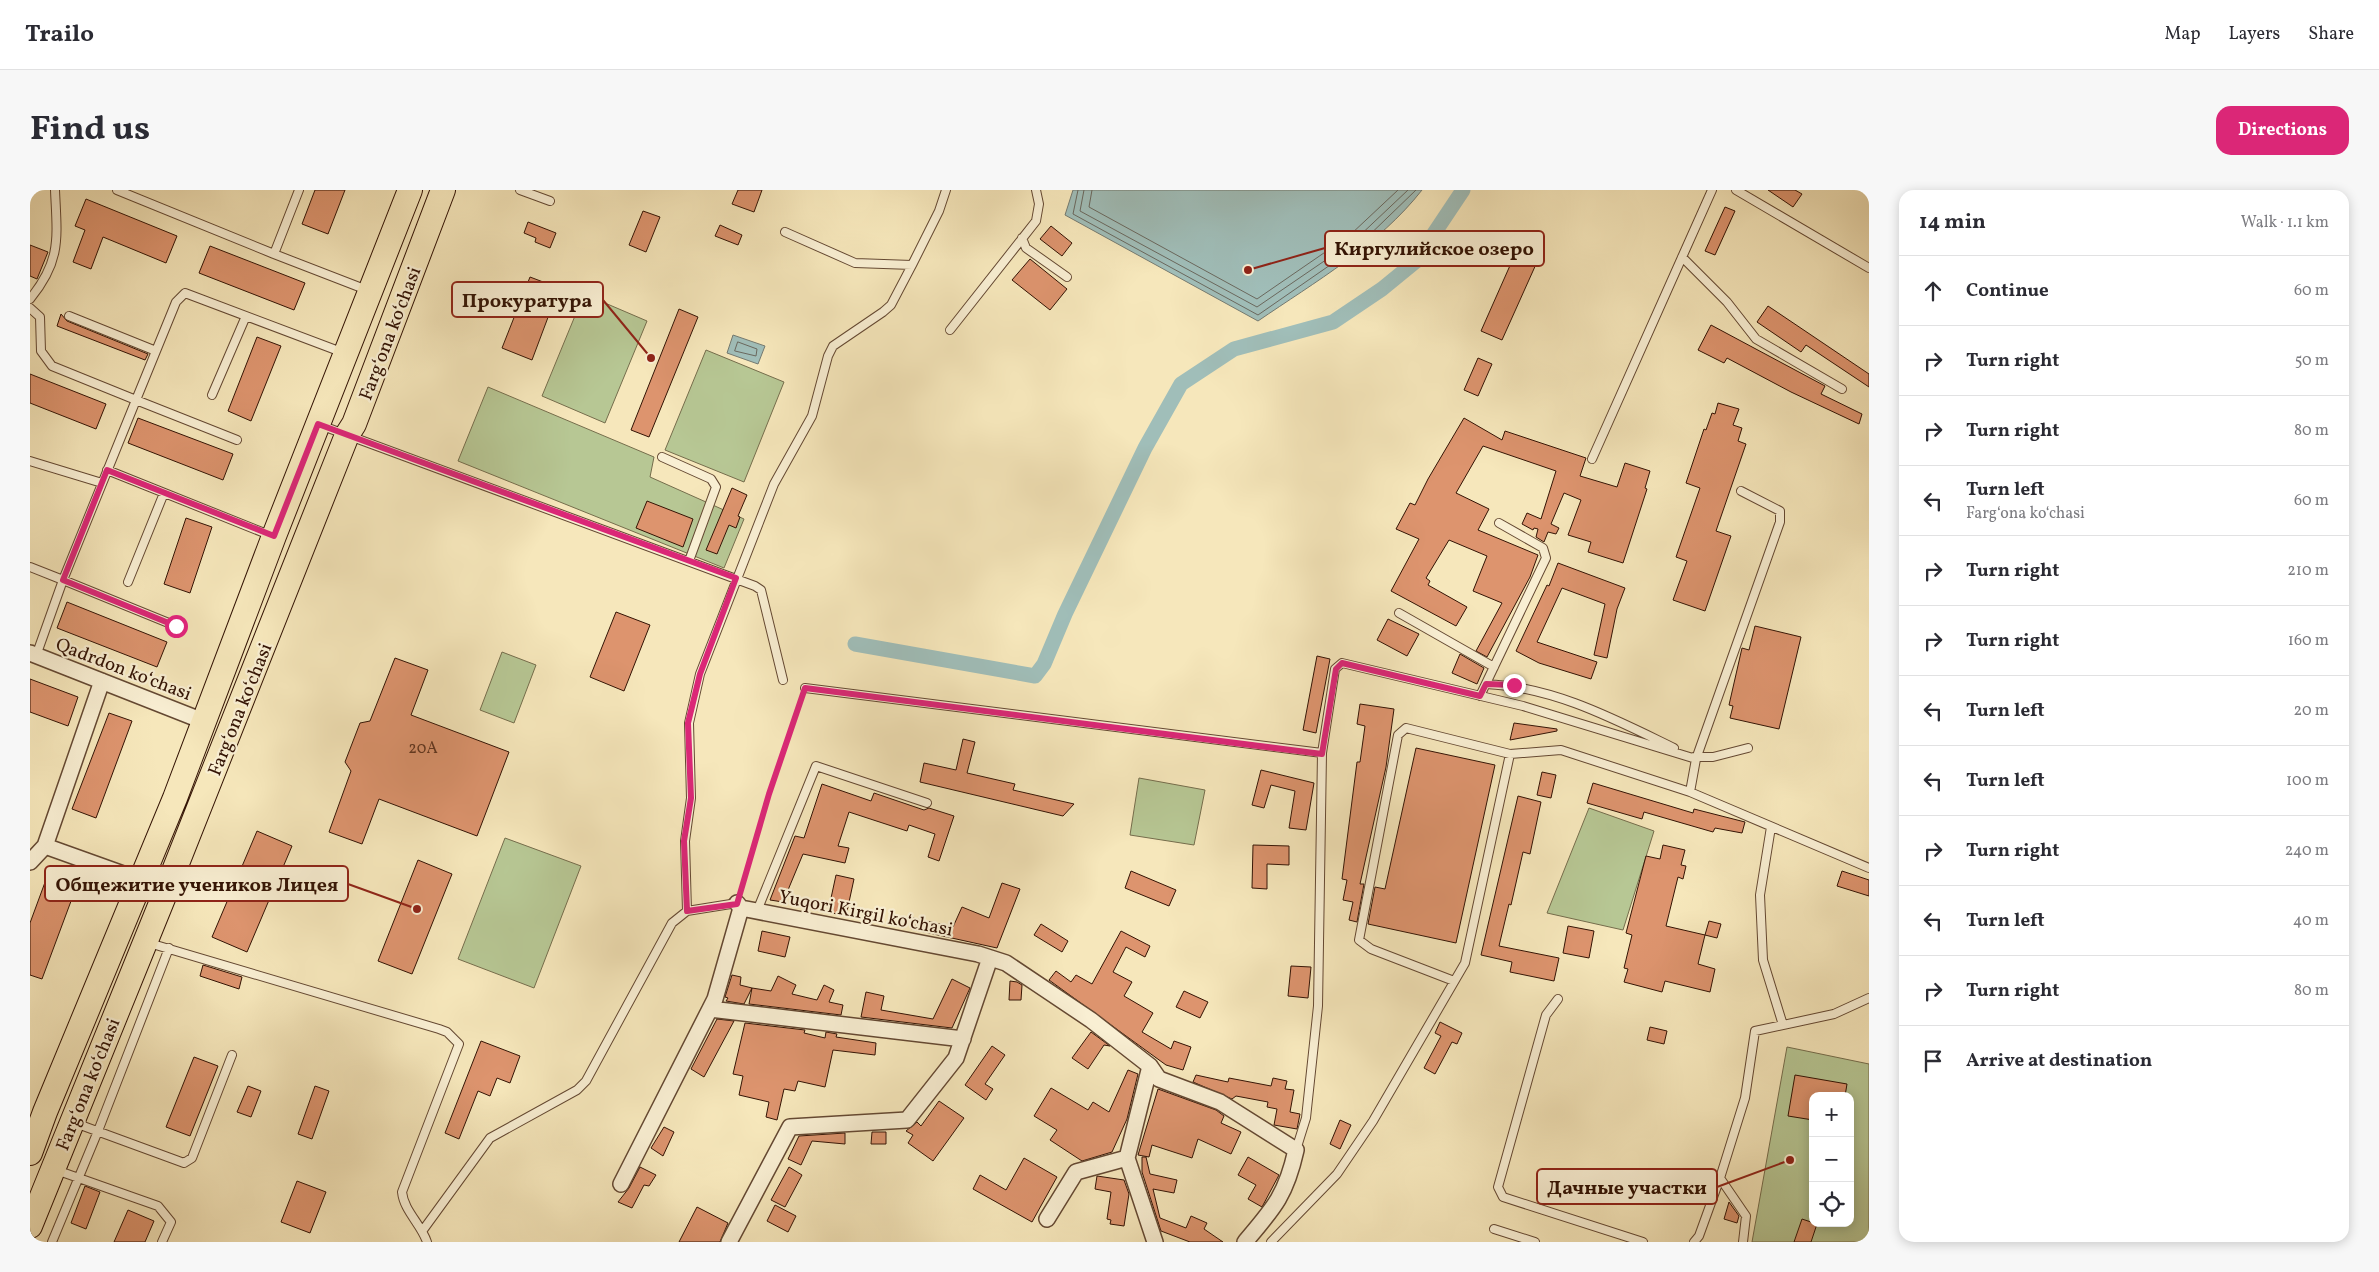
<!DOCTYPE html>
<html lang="en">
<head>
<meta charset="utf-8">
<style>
	body { margin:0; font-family:Vollkorn,serif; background:#f7f7f7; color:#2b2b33 }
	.controls { position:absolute; right:15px; bottom:15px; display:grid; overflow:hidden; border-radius:10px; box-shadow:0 2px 12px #0003 }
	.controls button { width:45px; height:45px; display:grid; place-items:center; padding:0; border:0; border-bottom:1px solid #e1e1e2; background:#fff; color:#2b2b33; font:25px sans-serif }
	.stop { position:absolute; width:15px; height:15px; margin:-11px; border:4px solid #db2777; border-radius:50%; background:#fff }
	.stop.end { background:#db2777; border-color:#fff; box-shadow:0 1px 5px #0008 }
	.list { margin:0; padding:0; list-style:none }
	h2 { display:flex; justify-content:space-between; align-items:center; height:65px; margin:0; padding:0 20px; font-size:21px }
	h2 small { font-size:16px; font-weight:400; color:#7c7c81 }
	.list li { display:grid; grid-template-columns:32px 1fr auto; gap:15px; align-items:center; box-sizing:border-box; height:70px; padding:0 20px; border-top:1px solid #e1e1e2 }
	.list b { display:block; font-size:19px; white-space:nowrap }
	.list p { margin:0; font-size:16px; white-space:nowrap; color:#7c7c81 }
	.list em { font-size:16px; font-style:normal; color:#7c7c81 }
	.icon { flex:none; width:28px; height:28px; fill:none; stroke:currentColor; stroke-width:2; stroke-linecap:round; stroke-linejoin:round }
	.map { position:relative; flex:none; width:1839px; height:1052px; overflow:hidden; border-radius:15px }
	header { display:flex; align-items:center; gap:30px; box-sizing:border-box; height:70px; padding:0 25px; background:#fff; border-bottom:1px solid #e1e1e2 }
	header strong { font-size:24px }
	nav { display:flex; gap:28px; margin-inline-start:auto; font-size:18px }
	.intro { display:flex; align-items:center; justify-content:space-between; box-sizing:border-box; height:120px; padding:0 30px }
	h1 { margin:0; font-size:35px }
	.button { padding:12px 22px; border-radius:15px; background:#db2777; color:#fff; font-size:18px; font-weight:700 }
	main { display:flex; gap:30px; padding:0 30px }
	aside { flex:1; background:#fff; border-radius:15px; box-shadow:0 2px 12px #0003 }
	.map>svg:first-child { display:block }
	.green { fill:#b7c794; stroke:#756d4c; fill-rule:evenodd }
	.water { fill:#a0beb9; stroke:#747a71 }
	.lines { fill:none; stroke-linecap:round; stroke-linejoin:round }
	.shore { stroke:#6a685e; stroke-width:1 }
	.canal { stroke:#a0beb9; stroke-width:15 }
	.building { fill:#dd946e; stroke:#331304 }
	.lane-casing { stroke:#644832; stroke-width:10 }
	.street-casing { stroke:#644832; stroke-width:18 }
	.primary-casing { stroke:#331304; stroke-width:26 }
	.path { stroke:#331304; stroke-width:2.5; stroke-dasharray:1 2.5; stroke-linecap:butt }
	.lane { stroke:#f9efd3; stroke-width:8 }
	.street { stroke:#f9efd3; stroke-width:15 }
	.primary { stroke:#f6e7bb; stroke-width:24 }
	.route { stroke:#db2777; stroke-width:6 }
	.labels { text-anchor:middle; stroke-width:4.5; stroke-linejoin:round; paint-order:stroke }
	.number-label { font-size:16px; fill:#5e331e }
	.street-label { font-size:19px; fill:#331304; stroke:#f9efd3 }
	.leader { fill:none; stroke:#8f2418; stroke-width:2 }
	.callout-dot { fill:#8f2418; stroke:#f9efd3; stroke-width:2 }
	.callout { fill:#f9efd3; stroke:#8f2418; stroke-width:2 }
	.callout-label { font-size:20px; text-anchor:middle; font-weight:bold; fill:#331304 }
</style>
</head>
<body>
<header>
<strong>Trailo</strong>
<nav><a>Map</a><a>Layers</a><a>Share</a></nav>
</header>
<div class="intro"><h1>Find us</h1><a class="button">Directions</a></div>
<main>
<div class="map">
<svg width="1839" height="1052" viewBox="0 0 1839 1052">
	<rect width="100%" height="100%" fill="#f6e7bb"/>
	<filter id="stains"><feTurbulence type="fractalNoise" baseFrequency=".004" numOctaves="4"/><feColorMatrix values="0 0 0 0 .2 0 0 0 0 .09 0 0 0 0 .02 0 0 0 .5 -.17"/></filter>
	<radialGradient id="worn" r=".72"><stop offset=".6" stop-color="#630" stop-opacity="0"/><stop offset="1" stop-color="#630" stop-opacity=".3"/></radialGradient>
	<!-- green -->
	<path class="green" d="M554 104 617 131 575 233 512 206Z
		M676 160 754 192 714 292 635 260Z
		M458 197 624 267 620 287 714 329 694 378 428 271Z
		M472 462 506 475 484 533 450 520Z
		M1109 588 1175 600 1164 655 1100 645Z
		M1559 618 1624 641 1593 740 1517 723Z
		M475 648 551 676 504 798 428 769Z
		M1757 857 1839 874V1052H1722ZM1783 906H1820V1033H1783Z"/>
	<!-- water -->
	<path class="water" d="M1043 0H1392C1349 55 1285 92 1228 131L1035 25Z
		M703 145 735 156 728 174 697 163Z"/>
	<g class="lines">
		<!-- shore -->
		<path class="shore" d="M1048 0 1043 24 1228 125 1329 55 1386 0
			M1054 0 1050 21 1227 117 1325 50 1378 0
			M1062 0 1059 17 1227 109 1320 45 1368 0
			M708 152 727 159 726 166 705 161Z"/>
		<!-- canal -->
		<path class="canal" d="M825 454 1005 486 1014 474 1035 424 1115 258 1151 194 1204 159 1303 132 1352 99 1385 72 1433 0"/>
	</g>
	<!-- building -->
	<path class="building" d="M285 0H315L298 44 272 34Z
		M708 0H732L724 22 702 14Z
		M1738 0H1765L1772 4 1763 17Z
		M56 9 147 46 136 73 73 47 61 79 43 72 55 40 45 36Z
		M1695 17 1705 21 1685 65 1675 61Z
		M613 21 630 27 616 62 599 55Z
		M498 32 526 43 520 58 505 52 506 48 494 43Z
		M690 35 712 45 708 55 685 46Z
		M1021 36 1042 53 1032 66 1010 49Z
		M0 55 18 62 7 89 0 86Z
		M180 56 275 93 264 120 169 83Z
		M1486 62 1507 72 1472 150 1451 141Z
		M1000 69 1037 99 1020 120 982 90Z
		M500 87 529 98 502 170 472 158Z
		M1738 116 1839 184V197L1776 155 1771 162 1727 132Z
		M649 119 668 127 619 247 601 240Z
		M31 124 37 131 118 164 115 170 27 136Z
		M1681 135 1795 196 1791 204 1832 224 1829 234 1761 202 1697 168 1694 173 1668 160Z
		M227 147 251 156 221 231 198 221Z
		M1448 168 1462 174 1448 206 1434 200Z
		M0 184 76 214 66 239 0 213Z
		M1688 213 1709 219 1703 235 1712 238 1708 251 1716 254 1686 341 1701 346 1675 421 1643 410 1657 371 1646 367 1670 298 1656 293 1674 239 1676 240 1682 223 1685 224Z
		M108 228 203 264 193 290 98 253Z
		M1434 228 1472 250 1475 241 1556 268 1550 286 1587 297 1595 273 1620 281 1615 298 1617 299 1593 373 1558 362 1561 352 1538 345 1551 310 1534 303 1521 334 1529 338 1526 344 1518 342 1514 352 1506 347 1508 339 1504 338 1503 340 1492 334 1497 323 1511 329 1526 281 1453 256 1426 303 1459 319 1448 340 1508 365 1500 387 1457 467 1446 461 1472 413 1443 401 1457 366 1419 350 1396 388 1400 391 1398 395 1437 417 1426 436 1361 401 1389 349 1366 339 1380 313 1385 315 1398 289Z
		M702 298 717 305 708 326 710 327 706 338 699 335 687 364 676 360Z
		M617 311 663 329 653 357 606 338Z
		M156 328 182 337 160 403 134 394Z
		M1528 373 1595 398 1587 419 1577 468 1564 465 1575 414 1532 398 1507 452 1567 472 1561 489 1509 473 1486 461 1517 395 1519 396Z
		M37 412 137 452 127 477 27 438Z
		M586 422 620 435 594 501 560 487Z
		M1358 429 1389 444 1377 466 1347 450Z
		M1725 436 1771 447 1749 539 1700 528 1703 516 1699 515 1712 458 1719 460Z
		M1430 464 1454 478 1447 494 1422 483Z
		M1287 466 1300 469 1286 543 1273 540Z
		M365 468 398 480 381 525 479 562 447 646 349 609 332 654 299 642 321 581 315 572 330 533 340 531Z
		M0 489 48 507 38 536 0 522Z
		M1330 514 1364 519 1356 577 1330 694H1334L1327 732 1319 730 1323 712 1313 710 1317 690 1312 689 1327 572H1330L1335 536 1327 534Z
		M79 523 102 531 66 628 42 619Z
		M1484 533 1527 539V541L1480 550Z
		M933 549 945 552 937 583 985 594 983 600 1044 614 1033 626 890 592 894 573 926 580Z
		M1386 558 1465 575 1426 753 1338 734 1345 697 1355 699Z
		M1231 580 1284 593 1276 640 1259 638 1265 601 1241 595 1234 618 1222 615Z
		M1512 582 1526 585 1521 608 1507 605Z
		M1563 593 1663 623 1664 619 1715 632 1712 643 1685 638 1683 642 1614 622 1612 629 1557 613Z
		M792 594 841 611 844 603 894 620 899 618 924 626 909 671 898 667 905 644 879 635 877 641 819 622 808 656 819 658 815 673 773 664 753 712 740 710 765 646 774 648Z
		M1488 606 1511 612 1500 664 1493 662 1481 715 1479 714 1469 756 1529 768 1524 791 1480 782 1482 772 1451 765Z
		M227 641 262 656 217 762 182 747Z
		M1223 655 1259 656V675L1237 674V699L1222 698Z
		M1633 655 1655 660 1651 675 1656 676 1653 689 1648 687 1636 736 1675 745 1668 774 1685 779 1680 802 1635 791 1632 802 1594 792 1598 779 1594 778 1602 745 1596 743 1616 666 1630 669Z
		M388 670 422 684 382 784 348 771Z
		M21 676 50 687 12 789 0 785V733Z
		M1101 681 1146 700 1139 716 1095 698Z
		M1812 681 1839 690V706L1807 696Z
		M806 685 824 689 816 726 798 722Z
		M972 693 990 699 967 758 881 739 883 728 923 737 932 717 959 728Z
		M1679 731 1691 734 1687 748 1675 745Z
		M1011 734 1038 751 1032 762 1004 745Z
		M1538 736 1564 741 1559 768 1533 763Z
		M732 741 760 747 755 767 728 761Z
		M1091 741 1120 756 1115 767 1096 757 1083 782 1102 792 1094 806 1123 823 1112 842 1141 859 1144 851 1161 857 1153 880 1136 875 1019 790 1026 781 1041 792 1046 785 1062 794Z
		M173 775 212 787 209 799 170 786Z
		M1261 776 1281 777 1278 808 1258 806Z
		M702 785 711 787 710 795 722 798 714 814 696 811 698 808 695 807Z
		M748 786 766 795 762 804 787 810 794 795 804 800 799 812 813 815 811 825 719 814 722 798 741 801Z
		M922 789 940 798 922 838 831 827 836 802 854 806 851 820 903 829Z
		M980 791 987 792 992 795 991 810H979Z
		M1154 801 1178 812 1170 828 1146 817Z
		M687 829 704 831 674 887 661 879Z
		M1410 832 1432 843 1427 854 1422 852 1405 884 1394 878 1411 846 1405 843Z
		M715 833 775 840 774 843 795 848 796 842 807 844 806 847 846 853 845 865 803 860 795 897 768 891 765 901 754 899 747 930 736 927 739 912 709 905 713 886 703 884Z
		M1620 837 1637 841 1634 854 1617 850Z
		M1061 842 1080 856 1074 855 1058 879 1042 868Z
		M451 851 490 866 480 893 467 888 460 906 448 901 429 949 415 943Z
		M962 856 975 865 955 894 963 899 956 910 935 895Z
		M164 867 188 876 160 946 136 937Z
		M1098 880 1108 884 1097 929 1082 962 1052 971 1020 950 1027 940 1004 926 1021 898 1058 920 1063 912 1079 922Z
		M1166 885 1198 892 1199 888 1241 896 1243 888 1257 891 1255 899 1264 900 1260 922 1270 924 1267 939 1244 935 1247 919 1237 917 1238 912 1206 906 1202 909 1163 892Z
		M1765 885 1817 894 1815 906H1783V930L1758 926Z
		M218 896 231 901 221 927 207 922Z
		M285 896 299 901 282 949 268 944Z
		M1128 899 1186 920 1194 926 1191 933 1211 942 1201 964 1168 949 1162 968 1122 955 1119 967 1108 965Z
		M909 911 934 928 903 971 878 953 883 945 876 941 887 932 891 936Z
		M1310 930 1321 935 1310 959 1300 954Z
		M634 937 644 942 633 966 621 958Z
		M842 942H856V954H841Z
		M815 943V954L782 951 771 975 758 969 769 946Z
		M1112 967H1116L1120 984 1147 990 1144 1003 1123 999 1130 1028 1156 1038 1161 1026 1177 1033 1174 1039 1193 1052H1160L1131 1041 1112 982Z
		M1218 967 1249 985 1232 1017 1218 1009 1226 995 1208 985Z
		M994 968 1027 987 1002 1032 943 999 950 985 976 1000Z
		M610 977 626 985 619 996 614 995 602 1018 588 1012 599 998Z
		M759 977 772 985 755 1017 741 1010Z
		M1067 986 1094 990 1099 1004 1094 1036 1080 1034 1081 1030 1077 1029 1081 1002 1065 999Z
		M267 991 296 1002 280 1043 251 1032Z
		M55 996 70 1002 56 1039 41 1033Z
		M1699 1012 1709 1026 1707 1033 1694 1029Z
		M745 1015 766 1026 758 1042 737 1031Z
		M667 1017 698 1033 690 1052H649Z
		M98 1020 124 1031 115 1052H84Z
		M1772 1029 1787 1034 1781 1052H1764Z"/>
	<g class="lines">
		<!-- lane casing -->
		<g class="lane-casing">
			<path id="lane" d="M87 0 244 64 269 0
				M490 0 520 11
				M1706 0 1839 78
				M755 42 825 73 882 75 909 21 916 0
				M992 48 996 58 1037 87
				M244 64 337 100
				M1652 67 1697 112 1726 149 1812 199
				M0 109C32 70 27 47 25 0
				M0 118 10 127 11 161 22 176 106 210 33 390 0 377
				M39 126 126 161
				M920 140 1006 31 1009 14 1006 0
				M182 205 216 126
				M290 235 725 396 731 400 753 490
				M207 250 106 210 146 112 155 103 314 163
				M632 267 681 289 686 297 659 371
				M1562 269 1682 0
				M0 271 72 293
				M77 280 242 346
				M98 392 134 303
				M1369 423 1464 477
				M6 466 33 390 146 436
				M1456 494C1524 497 1584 529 1644 558
				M775 498 1292 563 1305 479 1312 473 1493 516 1666 569 1660 602 1839 678
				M1450 506 1516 368 1513 358 1469 333
				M1664 567H1683L1718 558
				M1666 569 1750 332V321L1711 301
				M1741 637 1730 705 1733 770 1753 835
				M657 721 655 651 661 608 659 533 670 484 744 294 782 226 798 166 803 156 853 122 861 115 882 75
				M727 721 786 576 897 613
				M119 753 409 839 417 842 429 854 372 1002C374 1021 391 1034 397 1052
				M1424 791 1341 759 1329 750 1368 545 1376 538 1480 564 1531 560 1660 602
				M1528 809 1516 825 1468 997 1473 1007 1613 1052
				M45 933 154 973 162 968 202 865
				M1266 960 1276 928 1288 816 1292 563
				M26 980 128 1016 141 1032 132 1052
				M1690 988 1716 1026 1713 1052
				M1464 1039 1505 1052
				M393 1040 460 948 547 900 556 891 642 733 657 721 707 713
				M22 1052 68 941 139 758
				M1241 1052 1307 984 1343 931 1435 773 1480 564
				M1664 1052 1669 1046 1690 988 1715 908 1725 841 1804 824 1839 808"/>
		</g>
		<!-- street casing -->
		<g class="street-casing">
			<path id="street" d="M0 463 173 531
				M72 491 15 656 110 690
				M0 672 15 656
				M707 713 711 718 948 764 976 773 1061 830 1120 876 1129 889 1190 912 1266 960C1256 1005 1244 1018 1215 1052
				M680 819 933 849
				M1120 876 1097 968 1125 1052
				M591 994 685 809 711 718
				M1017 1029 1046 982 1097 968
				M699 1052 760 937 877 930 926 868 960 768"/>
		</g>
		<!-- primary casing -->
		<g class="primary-casing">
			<path id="primary" d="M0 963 15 922 145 608 244 346 380 0
				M0 1036 136 701 317 245 324 234 413 0"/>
		</g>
		<!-- path -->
		<path class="path" d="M711 701 739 604 772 509"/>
		<!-- lane -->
		<use href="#lane" class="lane"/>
		<!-- street -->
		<use href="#street" class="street"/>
		<!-- primary -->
		<use href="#primary" class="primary"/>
	</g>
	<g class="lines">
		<!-- route -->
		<path class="route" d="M146 436 33 390 77 280 244 346 288 234 706 388 670 484 658 533 661 608 654 651 657 721 707 714 739 604 775 498 1292 564 1306 479 1312 473 1450 506 1456 494 1484 495"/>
	</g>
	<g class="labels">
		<!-- number labels -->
		<g class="number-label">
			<text x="393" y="563">20А</text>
		</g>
		<!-- street labels -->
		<g class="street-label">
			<text transform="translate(359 143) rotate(-69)" y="7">Fargʻona koʻchasi</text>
			<text transform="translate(94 478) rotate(21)" y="7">Qadrdon koʻchasi</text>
			<text transform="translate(209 519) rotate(-68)" y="7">Fargʻona koʻchasi</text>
			<text transform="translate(836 722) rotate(11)" y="7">Yuqori Kirgil koʻchasi</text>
			<text transform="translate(57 894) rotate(-68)" y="7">Fargʻona koʻchasi</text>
		</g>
	</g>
	<!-- callouts -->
	<path class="leader" d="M1218 80L1295 58M621 168L573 110M387 719L318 694M1760 970L1687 997"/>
	<g class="callout-dot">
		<circle cx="1218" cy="80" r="5"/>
		<circle cx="621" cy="168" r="5"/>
		<circle cx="387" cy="719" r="5"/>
		<circle cx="1760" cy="970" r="5"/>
	</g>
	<g class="callout">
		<rect x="1295" y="41" width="219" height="35" rx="5"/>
		<rect x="422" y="92" width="151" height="35" rx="5"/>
		<rect x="15" y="676" width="303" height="35" rx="5"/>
		<rect x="1507" y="979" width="180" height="35" rx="5"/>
	</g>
	<g class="callout-label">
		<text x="1404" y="65">Киргулийское озеро</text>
		<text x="497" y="117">Прокуратура</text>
		<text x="167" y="701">Общежитие учеников Лицея</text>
		<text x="1597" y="1004">Дачные участки</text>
	</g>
	<rect width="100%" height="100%" filter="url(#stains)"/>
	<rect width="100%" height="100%" fill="url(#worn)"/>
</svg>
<div class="controls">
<button>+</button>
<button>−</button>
<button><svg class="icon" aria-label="locate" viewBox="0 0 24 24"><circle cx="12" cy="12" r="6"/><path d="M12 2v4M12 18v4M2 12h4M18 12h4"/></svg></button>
</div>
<div class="stop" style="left:146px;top:436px"></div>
<div class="stop end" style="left:1484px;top:495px"></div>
</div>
<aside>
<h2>14 min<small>Walk · 1.1 km</small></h2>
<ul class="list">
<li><svg class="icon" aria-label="ahead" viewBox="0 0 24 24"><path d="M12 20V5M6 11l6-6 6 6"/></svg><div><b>Continue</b></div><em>60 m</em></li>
<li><svg class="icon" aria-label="right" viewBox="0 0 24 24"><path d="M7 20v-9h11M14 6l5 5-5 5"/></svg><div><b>Turn right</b></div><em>50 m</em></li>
<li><svg class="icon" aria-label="right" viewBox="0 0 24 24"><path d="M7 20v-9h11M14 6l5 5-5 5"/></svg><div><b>Turn right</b></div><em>80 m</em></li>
<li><svg class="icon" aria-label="left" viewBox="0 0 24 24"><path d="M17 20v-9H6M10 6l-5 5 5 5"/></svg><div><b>Turn left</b><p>Fargʻona koʻchasi</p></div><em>60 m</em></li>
<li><svg class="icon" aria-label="right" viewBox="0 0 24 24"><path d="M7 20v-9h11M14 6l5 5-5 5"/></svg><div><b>Turn right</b></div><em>210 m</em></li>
<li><svg class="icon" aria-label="right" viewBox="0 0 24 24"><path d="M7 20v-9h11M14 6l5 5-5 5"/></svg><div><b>Turn right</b></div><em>160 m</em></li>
<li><svg class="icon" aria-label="left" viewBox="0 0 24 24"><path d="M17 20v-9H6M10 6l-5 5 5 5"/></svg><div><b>Turn left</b></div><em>20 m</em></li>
<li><svg class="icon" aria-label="left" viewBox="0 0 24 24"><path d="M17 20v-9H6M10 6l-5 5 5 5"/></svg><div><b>Turn left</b></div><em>100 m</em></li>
<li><svg class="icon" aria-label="right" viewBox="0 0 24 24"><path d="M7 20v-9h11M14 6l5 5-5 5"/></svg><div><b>Turn right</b></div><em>240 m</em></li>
<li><svg class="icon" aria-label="left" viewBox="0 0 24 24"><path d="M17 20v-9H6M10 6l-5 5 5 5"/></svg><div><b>Turn left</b></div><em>40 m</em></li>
<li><svg class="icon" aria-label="right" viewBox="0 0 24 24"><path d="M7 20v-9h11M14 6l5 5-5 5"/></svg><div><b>Turn right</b></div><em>80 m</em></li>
<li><svg class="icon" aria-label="arrive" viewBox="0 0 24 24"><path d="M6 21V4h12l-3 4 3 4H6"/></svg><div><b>Arrive at destination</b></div></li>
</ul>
</aside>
</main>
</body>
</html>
